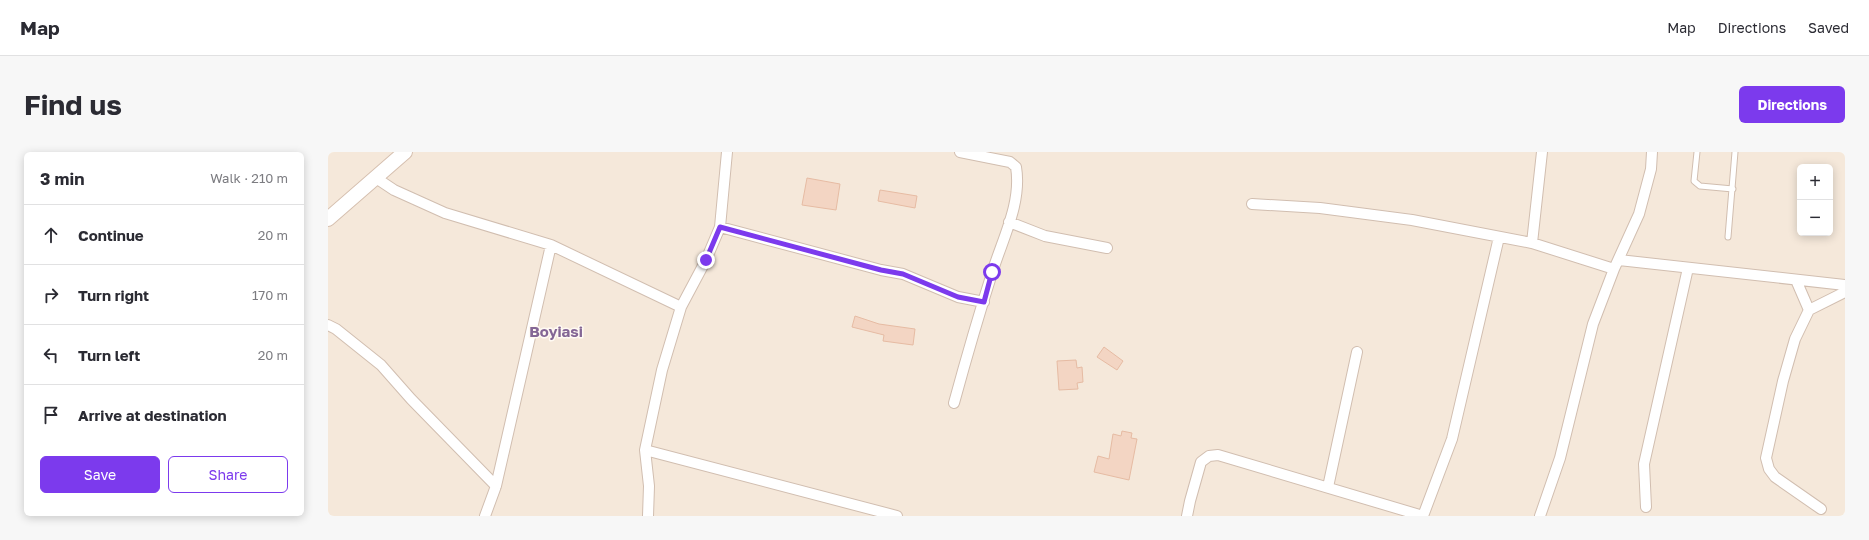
<!DOCTYPE html>
<html lang="en">
<head>
<meta charset="utf-8">
<style>
	body { margin:0; font-family:"Golos Text",sans-serif; background:#f7f7f7; color:#2b2b33 }
	.controls { position:absolute; right:12px; top:12px; display:grid; overflow:hidden; border-radius:6px; box-shadow:0 2px 10px #0003 }
	.controls button { width:36px; height:36px; display:grid; place-items:center; padding:0; border:0; border-bottom:1px solid #e1e1e2; background:#fff; color:#2b2b33; font:20px sans-serif }
	.stop { position:absolute; width:12px; height:12px; margin:-9px; border:3px solid #7c3aed; border-radius:50%; background:#fff }
	.stop.end { background:#7c3aed; border-color:#fff; box-shadow:0 1px 4px #0008 }
	.list { margin:0; padding:0; list-style:none }
	h2 { display:flex; justify-content:space-between; align-items:center; height:52px; margin:0; padding:0 16px; font-size:17px }
	h2 small { font-size:13px; font-weight:400; color:#7c7c81 }
	.list li { display:grid; grid-template-columns:26px 1fr auto; gap:12px; align-items:center; box-sizing:border-box; height:60px; padding:0 16px; border-top:1px solid #e1e1e2 }
	.list b { display:block; font-size:15px; white-space:nowrap }
	.list em { font-size:13px; font-style:normal; color:#7c7c81 }
	.actions { display:flex; gap:8px; padding:12px 16px }
	.actions a { flex:1; padding:9px 0; border:1px solid #7c3aed; border-radius:6px; text-align:center; font-size:14px; color:#7c3aed }
	.actions .main { background:#7c3aed; color:#fff }
	.icon { flex:none; width:22px; height:22px; fill:none; stroke:currentColor; stroke-width:2; stroke-linecap:round; stroke-linejoin:round }
	.map { position:relative; flex:none; width:1517px; height:364px; overflow:hidden; border-radius:6px }
	header { display:flex; align-items:center; gap:24px; box-sizing:border-box; height:56px; padding:0 20px; background:#fff; border-bottom:1px solid #e1e1e2 }
	header strong { font-size:19px }
	nav { display:flex; gap:22px; margin-inline-start:auto; font-size:14px }
	.intro { display:flex; align-items:center; justify-content:space-between; box-sizing:border-box; height:96px; padding:0 24px }
	h1 { margin:0; font-size:28px }
	.button { padding:10px 18px; border-radius:6px; background:#7c3aed; color:#fff; font-size:14px; font-weight:700 }
	main { display:flex; gap:24px; padding:0 24px }
	aside { flex:1; background:#fff; border-radius:6px; box-shadow:0 2px 10px #0003 }
	.map>svg:first-child { display:block }
	.residential { fill:#f5e8da; fill-rule:evenodd }
	.building { fill:#f3d5c3; stroke:#e6bba3 }
	.lines { fill:none; stroke-linecap:round; stroke-linejoin:round }
	.lane-casing { stroke:#d1beb0; stroke-width:7 }
	.street-casing { stroke:#d1beb0; stroke-width:12 }
	.secondary-casing { stroke:#d6c0b0; stroke-width:16 }
	.lane { stroke:#fff; stroke-width:5 }
	.street { stroke:#fff; stroke-width:10 }
	.secondary { stroke:#fff; stroke-width:14 }
	.route { stroke:#7c3aed; stroke-width:5 }
	.labels { text-anchor:middle; stroke-width:3; stroke-linejoin:round; paint-order:stroke }
	.quarter-label { font-size:15px; font-weight:bold; fill:#846695; stroke:#fffaf3 }
</style>
</head>
<body>
<header>
<strong>Map</strong>
<nav><a>Map</a><a>Directions</a><a>Saved</a></nav>
</header>
<div class="intro"><h1>Find us</h1><a class="button">Directions</a></div>
<main>
<aside>
<h2>3 min<small>Walk · 210 m</small></h2>
<ul class="list">
<li><svg class="icon" aria-label="ahead" viewBox="0 0 24 24"><path d="M12 20V5M6 11l6-6 6 6"/></svg><div><b>Continue</b></div><em>20 m</em></li>
<li><svg class="icon" aria-label="right" viewBox="0 0 24 24"><path d="M7 20v-9h11M14 6l5 5-5 5"/></svg><div><b>Turn right</b></div><em>170 m</em></li>
<li><svg class="icon" aria-label="left" viewBox="0 0 24 24"><path d="M17 20v-9H6M10 6l-5 5 5 5"/></svg><div><b>Turn left</b></div><em>20 m</em></li>
<li><svg class="icon" aria-label="arrive" viewBox="0 0 24 24"><path d="M6 21V4h12l-3 4 3 4H6"/></svg><div><b>Arrive at destination</b></div></li>
</ul>
<div class="actions"><a class="main">Save</a><a>Share</a></div>
</aside>
<div class="map">
<svg width="1517" height="364" viewBox="0 0 1517 364">
	<rect width="100%" height="100%" fill="#fdf6ec"/>
	<!-- residential -->
	<path class="residential" d="M0 0H1517V364H0ZM1472 15H1502V81H1472Z"/>
	<!-- building -->
	<path class="building" d="M479 26 512 32 508 58 474 53Z
		M552 38 589 44 587 56 550 49Z
		M527 164 551 172 587 177 585 193 555 189 556 183 524 175Z
		M776 195 795 209 789 218 769 205Z
		M748 208 749 216 754 215 755 230 749 231 750 237 731 238 729 209Z
		M794 279 804 281 803 286 809 287 801 328 766 320 770 304 781 307 785 282 793 284Z"/>
	<g class="lines">
		<!-- lane casing -->
		<g class="lane-casing">
			<path id="lane" d="M1369 0 1366 29 1372 34 1405 37
				M1400 85 1407 0"/>
		</g>
		<!-- street casing -->
		<g class="street-casing">
			<path id="street" d="M48 26 66 38 117 61 223 93 353 155
				M924 52 992 56 1084 68 1204 91 1286 117
				M681 70 717 84 779 96
				M392 75 553 118 575 122 630 145 656 150
				M1204 91 1214 0
				M1291 108 1517 133
				M1468 128 1481 158
				M0 173 8 177 53 213 83 247 168 334
				M626 251C638 207 651 162 665 118 675 86 694 50 688 15L682 10 632 0
				M317 298 569 364
				M1000 335 1029 200
				M1318 355 1316 312 1360 116
				M1493 357 1447 325 1441 317 1438 306 1455 229 1467 187 1481 158 1517 140
				M157 364 168 334 223 93
				M320 364 321 334 317 298 334 218 353 155 378 108 392 75 399 0
				M859 364 862 349 873 310 881 304 890 303 1095 364
				M1095 364 1124 287 1171 85
				M1212 364 1232 306 1265 172 1286 117 1311 62 1323 17 1324 0"/>
		</g>
		<!-- secondary casing -->
		<g class="secondary-casing">
			<path id="secondary" d="M0 67 77 0"/>
		</g>
		<!-- lane -->
		<use href="#lane" class="lane"/>
		<!-- street -->
		<use href="#street" class="street"/>
		<!-- secondary -->
		<use href="#secondary" class="secondary"/>
	</g>
	<g class="lines">
		<!-- route -->
		<path class="route" d="M378 108 392 75 553 118 575 122 630 145 656 150 664 120"/>
	</g>
	<g class="labels">
		<!-- quarter labels -->
		<g class="quarter-label">
			<text x="228" y="185">Boyiasi</text>
		</g>
	</g>
</svg>
<div class="controls">
<button>+</button>
<button>−</button>
</div>
<div class="stop" style="left:664px;top:120px"></div>
<div class="stop end" style="left:378px;top:108px"></div>
</div>
</main>
</body>
</html>
